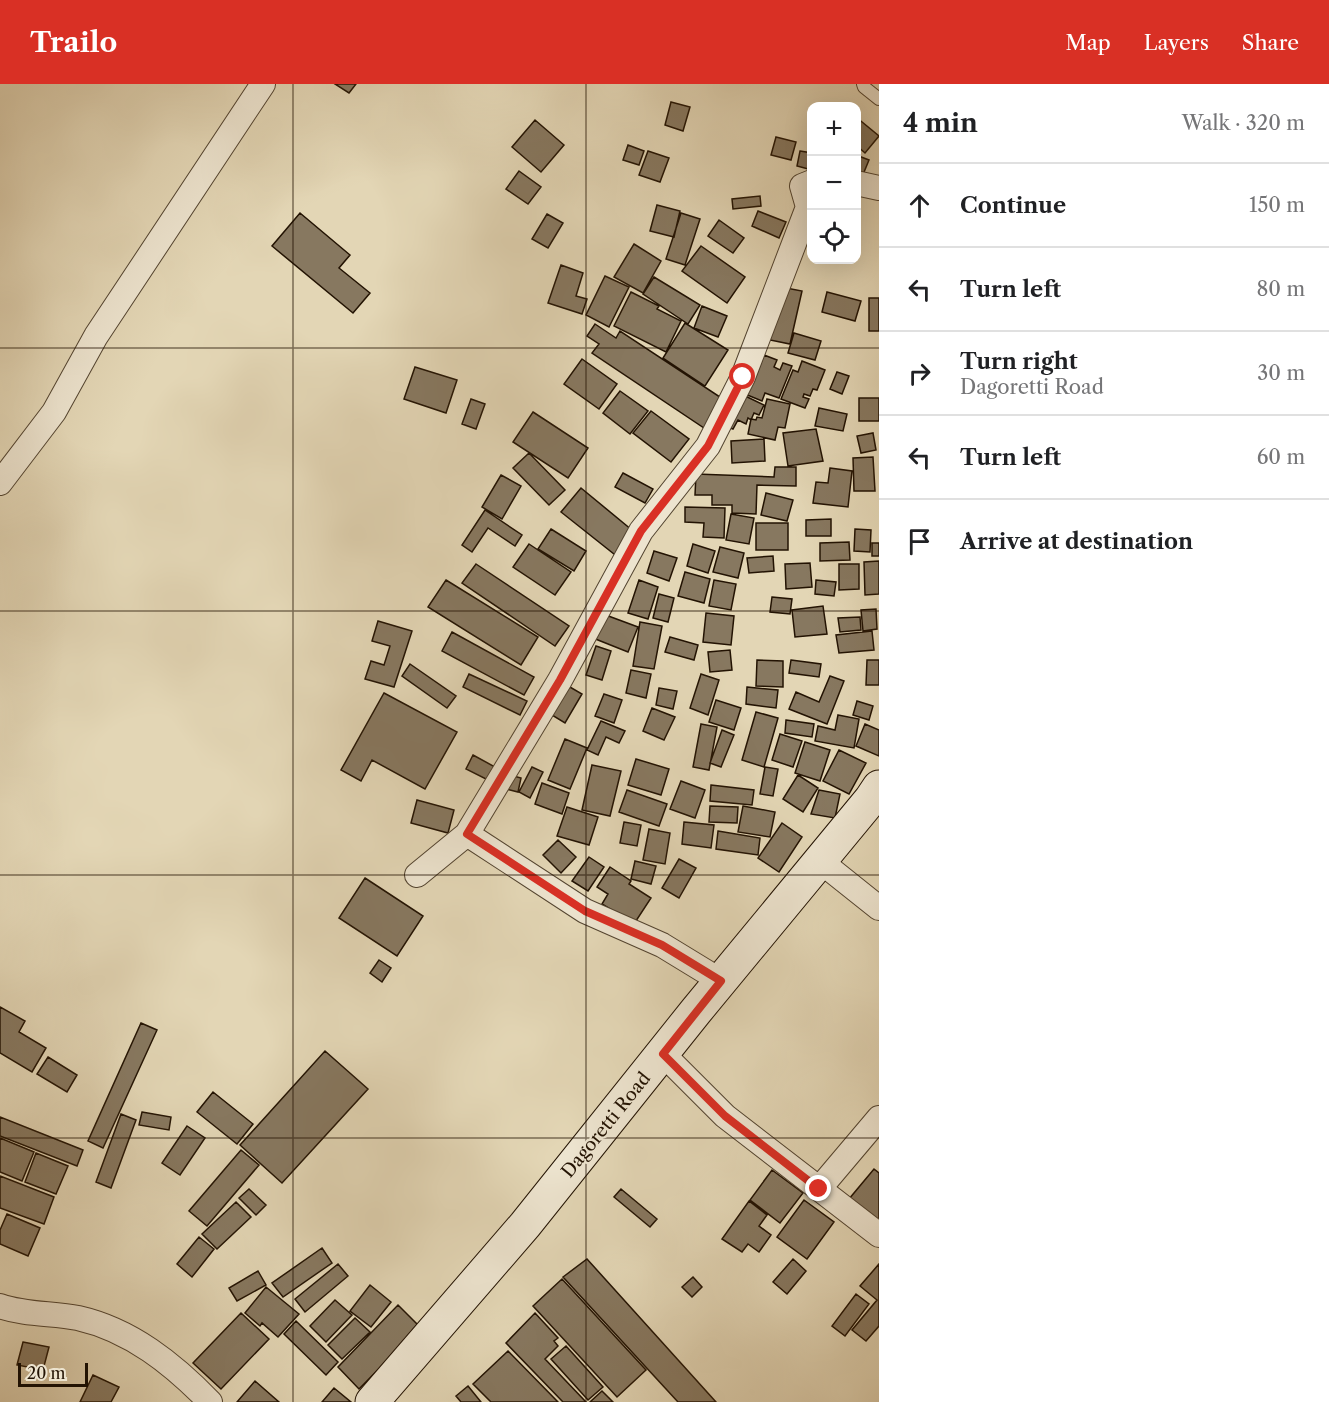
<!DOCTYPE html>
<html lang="en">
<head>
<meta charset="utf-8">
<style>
	body { margin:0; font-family:"Libre Caslon Text",serif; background:#f2f2f2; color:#202124 }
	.controls { position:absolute; right:18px; top:18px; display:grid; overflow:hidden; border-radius:12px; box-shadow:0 6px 24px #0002 }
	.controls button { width:54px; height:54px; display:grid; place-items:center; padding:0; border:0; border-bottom:2px solid #e0e0e0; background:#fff; color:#202124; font:30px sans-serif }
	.scale { position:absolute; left:18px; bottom:15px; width:70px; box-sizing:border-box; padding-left:6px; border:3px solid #231303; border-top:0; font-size:16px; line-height:21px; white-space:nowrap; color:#231303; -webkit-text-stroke:4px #ede4cf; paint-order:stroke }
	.stop { position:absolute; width:18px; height:18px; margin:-14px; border:4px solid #d93025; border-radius:50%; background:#fff }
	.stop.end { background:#d93025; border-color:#fff; box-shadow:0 2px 6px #0008 }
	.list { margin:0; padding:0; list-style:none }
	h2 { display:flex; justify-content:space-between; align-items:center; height:78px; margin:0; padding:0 24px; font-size:26px }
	h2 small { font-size:20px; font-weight:400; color:#757577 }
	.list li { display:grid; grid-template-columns:39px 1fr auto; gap:18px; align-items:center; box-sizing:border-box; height:84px; padding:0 24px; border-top:2px solid #e0e0e0 }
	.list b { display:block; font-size:22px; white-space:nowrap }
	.list p { margin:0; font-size:20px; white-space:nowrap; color:#757577 }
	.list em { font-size:20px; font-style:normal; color:#757577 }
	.icon { flex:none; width:33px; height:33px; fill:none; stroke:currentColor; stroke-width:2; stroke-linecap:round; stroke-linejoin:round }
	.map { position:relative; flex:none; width:879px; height:1318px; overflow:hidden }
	header { display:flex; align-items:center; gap:36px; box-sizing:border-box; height:84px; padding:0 30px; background:#d93025; color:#fff }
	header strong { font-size:28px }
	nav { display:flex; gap:33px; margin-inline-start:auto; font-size:21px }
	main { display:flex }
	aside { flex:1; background:#fff }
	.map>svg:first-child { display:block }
	.building { fill:#877860; stroke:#231303; stroke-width:1.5 }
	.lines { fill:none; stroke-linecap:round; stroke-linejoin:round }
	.service-casing { stroke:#534430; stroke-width:14 }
	.minor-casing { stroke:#534430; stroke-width:26 }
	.secondary-casing { stroke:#231303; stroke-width:35 }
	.service { stroke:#ede4cf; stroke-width:12 }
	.minor { stroke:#ede4cf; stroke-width:24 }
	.secondary { stroke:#ede4cf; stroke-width:33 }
	.route { stroke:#d93025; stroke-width:8 }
	.grid { fill:none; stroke:#231303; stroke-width:1.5; stroke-opacity:0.55 }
	.labels { text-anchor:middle; stroke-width:4.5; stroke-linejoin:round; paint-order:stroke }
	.street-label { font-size:18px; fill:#231303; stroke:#ede4cf }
</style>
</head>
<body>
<header>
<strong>Trailo</strong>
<nav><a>Map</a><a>Layers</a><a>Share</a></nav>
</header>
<main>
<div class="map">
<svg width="879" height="1318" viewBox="0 0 879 1318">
	<rect width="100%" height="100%" fill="#e3d6b5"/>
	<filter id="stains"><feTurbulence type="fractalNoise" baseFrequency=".00333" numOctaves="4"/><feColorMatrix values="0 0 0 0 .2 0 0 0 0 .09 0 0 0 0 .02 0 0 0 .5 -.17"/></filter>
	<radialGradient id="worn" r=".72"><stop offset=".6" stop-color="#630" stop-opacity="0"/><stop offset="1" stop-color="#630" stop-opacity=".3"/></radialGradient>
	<!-- building -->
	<path class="building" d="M335 0H356L349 9Z
		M671 18 690 23 683 47 665 41Z
		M856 33 879 52 865 69 856 61Z
		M535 36 564 61 541 88 512 63Z
		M776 53 796 58 791 76 771 71Z
		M628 61 644 67 639 81 623 76Z
		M648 67 669 74 660 98 639 91Z
		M800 67 812 69V86L797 82Z
		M856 71 869 76 862 93 856 91Z
		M519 87 541 103 528 120 506 105Z
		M760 112 761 122 733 125 732 115Z
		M657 121 680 127 674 153 650 147Z
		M758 127 786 138 779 154 752 142Z
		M300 129 350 171 339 184 370 209 353 229 272 162Z
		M681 129 700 135 685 181 666 175Z
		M547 130 563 139 548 164 532 155Z
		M719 136 744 154 733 169 708 152Z
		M634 160 661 177 643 209 614 193Z
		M701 162 745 193 727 219 682 187Z
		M561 181 583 189 576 212 587 215 582 230 548 219Z
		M605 192 629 203 609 243 586 231Z
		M654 193 700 221 688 240 643 210Z
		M781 203 802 207 790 260 770 256Z
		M631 208 659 222 657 225 681 237 666 268 614 242Z
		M827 208 861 217 855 237 822 228Z
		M869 214H879V247H869Z
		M702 222 727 232 718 253 694 244Z
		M685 239 728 266 705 302 663 274Z
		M595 240 616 254 620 247 726 317 707 346 592 269 599 260 587 252Z
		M794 249 821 257 815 276 788 269Z
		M764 271 777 276 774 283 780 286 783 279 792 282 779 314 765 309 762 317 740 308 756 292Z
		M582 275 617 300 599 325 564 300Z
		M802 277 825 286 817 306 813 305 810 312 804 310 803 313 809 315 805 324 781 315 793 286 798 288Z
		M415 283 457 296 446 329 404 315Z
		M837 288 849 292 842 310 830 305Z
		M620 307 648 327 630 350 603 329Z
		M739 309 764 321 759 331 754 329 751 336 748 334 746 340 738 336 733 345 723 341Z
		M859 314H879V337H859Z
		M471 315 485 320 476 345 462 340Z
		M767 315 790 320 785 344 778 343 775 356 748 350 751 335 756 336 757 333 762 334Z
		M819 324 847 330 843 347 815 342Z
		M651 327 689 355 671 378 633 349Z
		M533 328 588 364 568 394 513 358Z
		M816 345 823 377 788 382 783 349Z
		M873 349 876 366 861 369 857 352Z
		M764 355 765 377 732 379 731 357Z
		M529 369 565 406 549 421 513 384Z
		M873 373 875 407H854L853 374Z
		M775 383H796V402L757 401 756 430 732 429V421H712V411H695L696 390 774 393Z
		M830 384 852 387 848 423 813 419 816 398 828 399Z
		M623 389 653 405 645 419 615 403Z
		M501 391 521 402 502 435 482 423Z
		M581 404 638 451 619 474 561 428Z
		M766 409 793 416 787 437 761 431Z
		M685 423 725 424 724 454 703 453 704 439 685 438Z
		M485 426 522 451 515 462 488 444 472 468 462 461Z
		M731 430 754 434 749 460 726 456Z
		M831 435V452H806V436Z
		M756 439H788V466H756Z
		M551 445 586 467 574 487 538 465Z
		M855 445 871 446 870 468 854 467Z
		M849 458 850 476 820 477V459Z
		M872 459H879V472H872Z
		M529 460 571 488 555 511 513 483Z
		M693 460 715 467 708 489 687 482Z
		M720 463 744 469 738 494 713 488Z
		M654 467 677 474 669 497 647 489Z
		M773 472 774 487 749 489 747 474Z
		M879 477V510L865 511 864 478Z
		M810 479 812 503 786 505 785 480Z
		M476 480 569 542 555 562 462 499Z
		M839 480H859V505L839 506Z
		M685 488 710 495 704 519 678 512Z
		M446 496 538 553 521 581 428 523Z
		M639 496 658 503 648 535 628 529Z
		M714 496 736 500 731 526 709 522Z
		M816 496 836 498 834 512 815 510Z
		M659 510 674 514 668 538 653 534Z
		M772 513 792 515 790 530 770 528Z
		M823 522 827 550 795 553 792 526Z
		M876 525 877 545 863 547 861 526Z
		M706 529 734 532 731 561 703 558Z
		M603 530 638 543 628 568 593 554Z
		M860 533 861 546 840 548 838 534Z
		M378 537 412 547 394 603 365 595 371 577 384 581 390 562 372 557Z
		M640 538 662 542 654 585 633 582Z
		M872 547 874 566 839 569 836 551Z
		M452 548 534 593 524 611 442 567Z
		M670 553 698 561 694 576 665 568Z
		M596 562 611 567 602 596 586 591Z
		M730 566 732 586 710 588 708 568Z
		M757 576 783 577V603L756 602Z
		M791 576 821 580 819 593 789 589Z
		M867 576H879V601H866Z
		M410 580 456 612 447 624 402 592Z
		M631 586 651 590 646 614 626 609Z
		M469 590 527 617 520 631 463 603Z
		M701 590 719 596 708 631 690 624Z
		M830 592 844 597 827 640 789 625 796 608 819 618Z
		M563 599 582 610 565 639 547 628Z
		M747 603 778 606 776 624 746 620Z
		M659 604 677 607 673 625 656 621Z
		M384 609 457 648 425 705 372 676 361 697 341 686Z
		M604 610 622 616 614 639 595 632Z
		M716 616 741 624 734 646 709 638Z
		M857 617 873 622 869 636 853 631Z
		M652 624 675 633 664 656 643 647Z
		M756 628 778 634 764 683 742 676Z
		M838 631 859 635 854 664 815 657 818 642 835 646Z
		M786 636 814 640 812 653 785 649Z
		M601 637 625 647 619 659 606 653 598 671 587 666Z
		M701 640 717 643 709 686 693 683Z
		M865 640 879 646V672L856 662Z
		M722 646 734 651 721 683 710 679Z
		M780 650 802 657 793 683 772 676Z
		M565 655 587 664 570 705 548 696Z
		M805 658 830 666 820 697 795 689Z
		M839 666 866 679 849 710 823 697Z
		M473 671 495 683 488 696 466 685Z
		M636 675 669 685 661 711 628 701Z
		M592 681 621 687 610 732 582 726Z
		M532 683 543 688 530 714 519 708Z
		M765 683 778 685 773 712 760 710Z
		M506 690 521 694 518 708 502 704Z
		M798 691 818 704 803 728 783 715Z
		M681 697 705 706 695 734 670 725Z
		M542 699 569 709 562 730 535 720Z
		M711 701 754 706 752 721 710 717Z
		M627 706 667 720 659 742 619 728Z
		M819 706 840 710 835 734 811 730Z
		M417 716 454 726 448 749 411 739Z
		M710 722 738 723 737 739 709 738Z
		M743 722 775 728 770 753 738 748Z
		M567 723 598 733 589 761 557 752Z
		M624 738 641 741 637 762 620 759Z
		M684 738 714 741 711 764 682 760Z
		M782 739 802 753 779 788 758 774Z
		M649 745 670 749 665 780 643 776Z
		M718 747 760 754 758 771 716 765Z
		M558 756 576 773 561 789 543 771Z
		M589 773 604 783 588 807 572 797Z
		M679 775 696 784 679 814 662 804Z
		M635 777 656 782 651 800 631 795Z
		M610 783 631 797 629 800 651 814 634 840 602 820 608 810 597 803Z
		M365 794 423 832 397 872 339 834Z
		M379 876 391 884 382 898 370 889Z
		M0 923 25 937 19 948 46 964 32 988 0 969Z
		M141 939 157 946 103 1064 88 1057Z
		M325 967 368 1005 282 1099 240 1061Z
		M48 973 77 991 67 1008 37 990Z
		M213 1008 253 1040 237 1060 197 1028Z
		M142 1028 171 1033 169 1046 139 1041Z
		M121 1030 136 1036 111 1104 96 1098Z
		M0 1033 83 1066 77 1082 0 1052Z
		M187 1042 205 1054 180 1091 162 1079Z
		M0 1054 34 1068 22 1097 0 1088Z
		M241 1066 259 1081 207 1142 189 1127Z
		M36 1069 68 1082 56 1110 25 1098Z
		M874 1085 879 1089V1140L849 1115Z
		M772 1086 803 1109 780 1139 750 1116Z
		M0 1092 54 1113 44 1140 0 1124Z
		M249 1105 266 1121 256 1131 239 1114Z
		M621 1105 657 1135 650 1143 614 1113Z
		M804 1116 834 1138 807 1175 777 1153Z
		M749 1117 767 1131 759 1142 771 1151 759 1168 748 1160 742 1168 722 1155Z
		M236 1118 251 1133 217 1165 202 1150Z
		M7 1130 40 1144 28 1172 0 1160V1146Z
		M199 1153 214 1165 192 1193 177 1180Z
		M322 1164 332 1179 283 1213 272 1199Z
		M587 1175 716 1318H678L563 1193Z
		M793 1175 806 1187 787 1210 773 1198Z
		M338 1180 348 1192 305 1228 295 1215Z
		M879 1180V1242L866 1257 852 1246 877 1216 860 1202Z
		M258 1187 266 1201 237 1217 229 1204Z
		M693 1193 702 1203 692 1213 682 1203Z
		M562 1195 646 1286 617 1313 533 1222Z
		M370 1201 391 1218 371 1243 350 1227Z
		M266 1203 299 1230 278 1253 262 1239 260 1242 245 1229Z
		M856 1210 869 1220 845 1252 832 1242Z
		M335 1216 352 1231 326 1258 310 1242Z
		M398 1221 420 1243 359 1305 338 1283Z
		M241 1229 269 1255 221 1305 193 1279Z
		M535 1229 558 1254 554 1257 558 1262 545 1275 586 1318H563L506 1259Z
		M355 1234 370 1248 342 1275 328 1261Z
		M296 1237 338 1278 326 1291 284 1250Z
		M23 1258 49 1263 43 1286 17 1281Z
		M566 1262 603 1303 588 1316 551 1275Z
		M508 1267 558 1318H491L473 1300Z
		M93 1291 119 1303 111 1318H80Z
		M255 1297 279 1318H237Z
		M468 1302 481 1318H461L456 1312Z
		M334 1304 351 1318H322Z
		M602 1307 613 1318H590Z"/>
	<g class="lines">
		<!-- service casing -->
		<g class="service-casing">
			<path id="service" d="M863 0 864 3 879 15"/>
		</g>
		<!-- minor casing -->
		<g class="minor-casing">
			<path id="minor" d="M856 99 879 104
				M0 399 54 328 96 252 263 0
				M467 750 585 827 662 861 721 897
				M820 777 879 824
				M417 791 467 750 560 596 641 447 708 362 743 293 808 123 802 102 812 98
				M663 970 725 1032 879 1151
				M819 1105 879 1034
				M0 1222C25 1231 53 1229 78 1234 131 1246 173 1280 210 1318"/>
		</g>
		<!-- secondary casing -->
		<g class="secondary-casing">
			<path id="secondary" d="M372 1318 525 1141 696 927 871 715 879 703"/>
		</g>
		<!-- service -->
		<use href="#service" class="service"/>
		<!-- minor -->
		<use href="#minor" class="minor"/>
		<!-- secondary -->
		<use href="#secondary" class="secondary"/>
	</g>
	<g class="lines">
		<!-- route -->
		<path class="route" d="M743 293 708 362 641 447 560 596 467 750 585 827 662 861 721 897 663 970 725 1032 819 1105"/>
	</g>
	<!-- grid -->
	<path class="grid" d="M293 0V1318M586 0V1318M0 264H879M0 527H879M0 791H879M0 1054H879"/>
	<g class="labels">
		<!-- street labels -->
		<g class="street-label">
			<text transform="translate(606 1041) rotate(-51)" y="6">Dagoretti Road</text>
		</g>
	</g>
	<rect width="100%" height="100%" filter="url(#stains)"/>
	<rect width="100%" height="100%" fill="url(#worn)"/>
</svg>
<div class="controls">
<button>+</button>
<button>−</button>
<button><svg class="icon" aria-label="locate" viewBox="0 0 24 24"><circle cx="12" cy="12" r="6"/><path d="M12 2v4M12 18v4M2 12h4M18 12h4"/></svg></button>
</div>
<div class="scale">20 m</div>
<div class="stop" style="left:743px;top:293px"></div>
<div class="stop end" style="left:819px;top:1105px"></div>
</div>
<aside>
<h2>4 min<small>Walk · 320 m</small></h2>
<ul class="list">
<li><svg class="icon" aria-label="ahead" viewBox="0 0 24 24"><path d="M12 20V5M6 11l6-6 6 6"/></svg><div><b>Continue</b></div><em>150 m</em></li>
<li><svg class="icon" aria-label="left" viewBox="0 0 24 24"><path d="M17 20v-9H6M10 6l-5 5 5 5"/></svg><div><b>Turn left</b></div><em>80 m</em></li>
<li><svg class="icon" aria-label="right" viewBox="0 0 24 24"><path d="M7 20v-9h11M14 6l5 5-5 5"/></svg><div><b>Turn right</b><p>Dagoretti Road</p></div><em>30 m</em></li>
<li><svg class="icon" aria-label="left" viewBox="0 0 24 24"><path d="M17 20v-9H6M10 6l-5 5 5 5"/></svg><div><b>Turn left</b></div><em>60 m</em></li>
<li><svg class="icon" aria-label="arrive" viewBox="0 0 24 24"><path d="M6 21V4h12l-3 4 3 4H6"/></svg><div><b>Arrive at destination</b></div></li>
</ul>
</aside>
</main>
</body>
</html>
